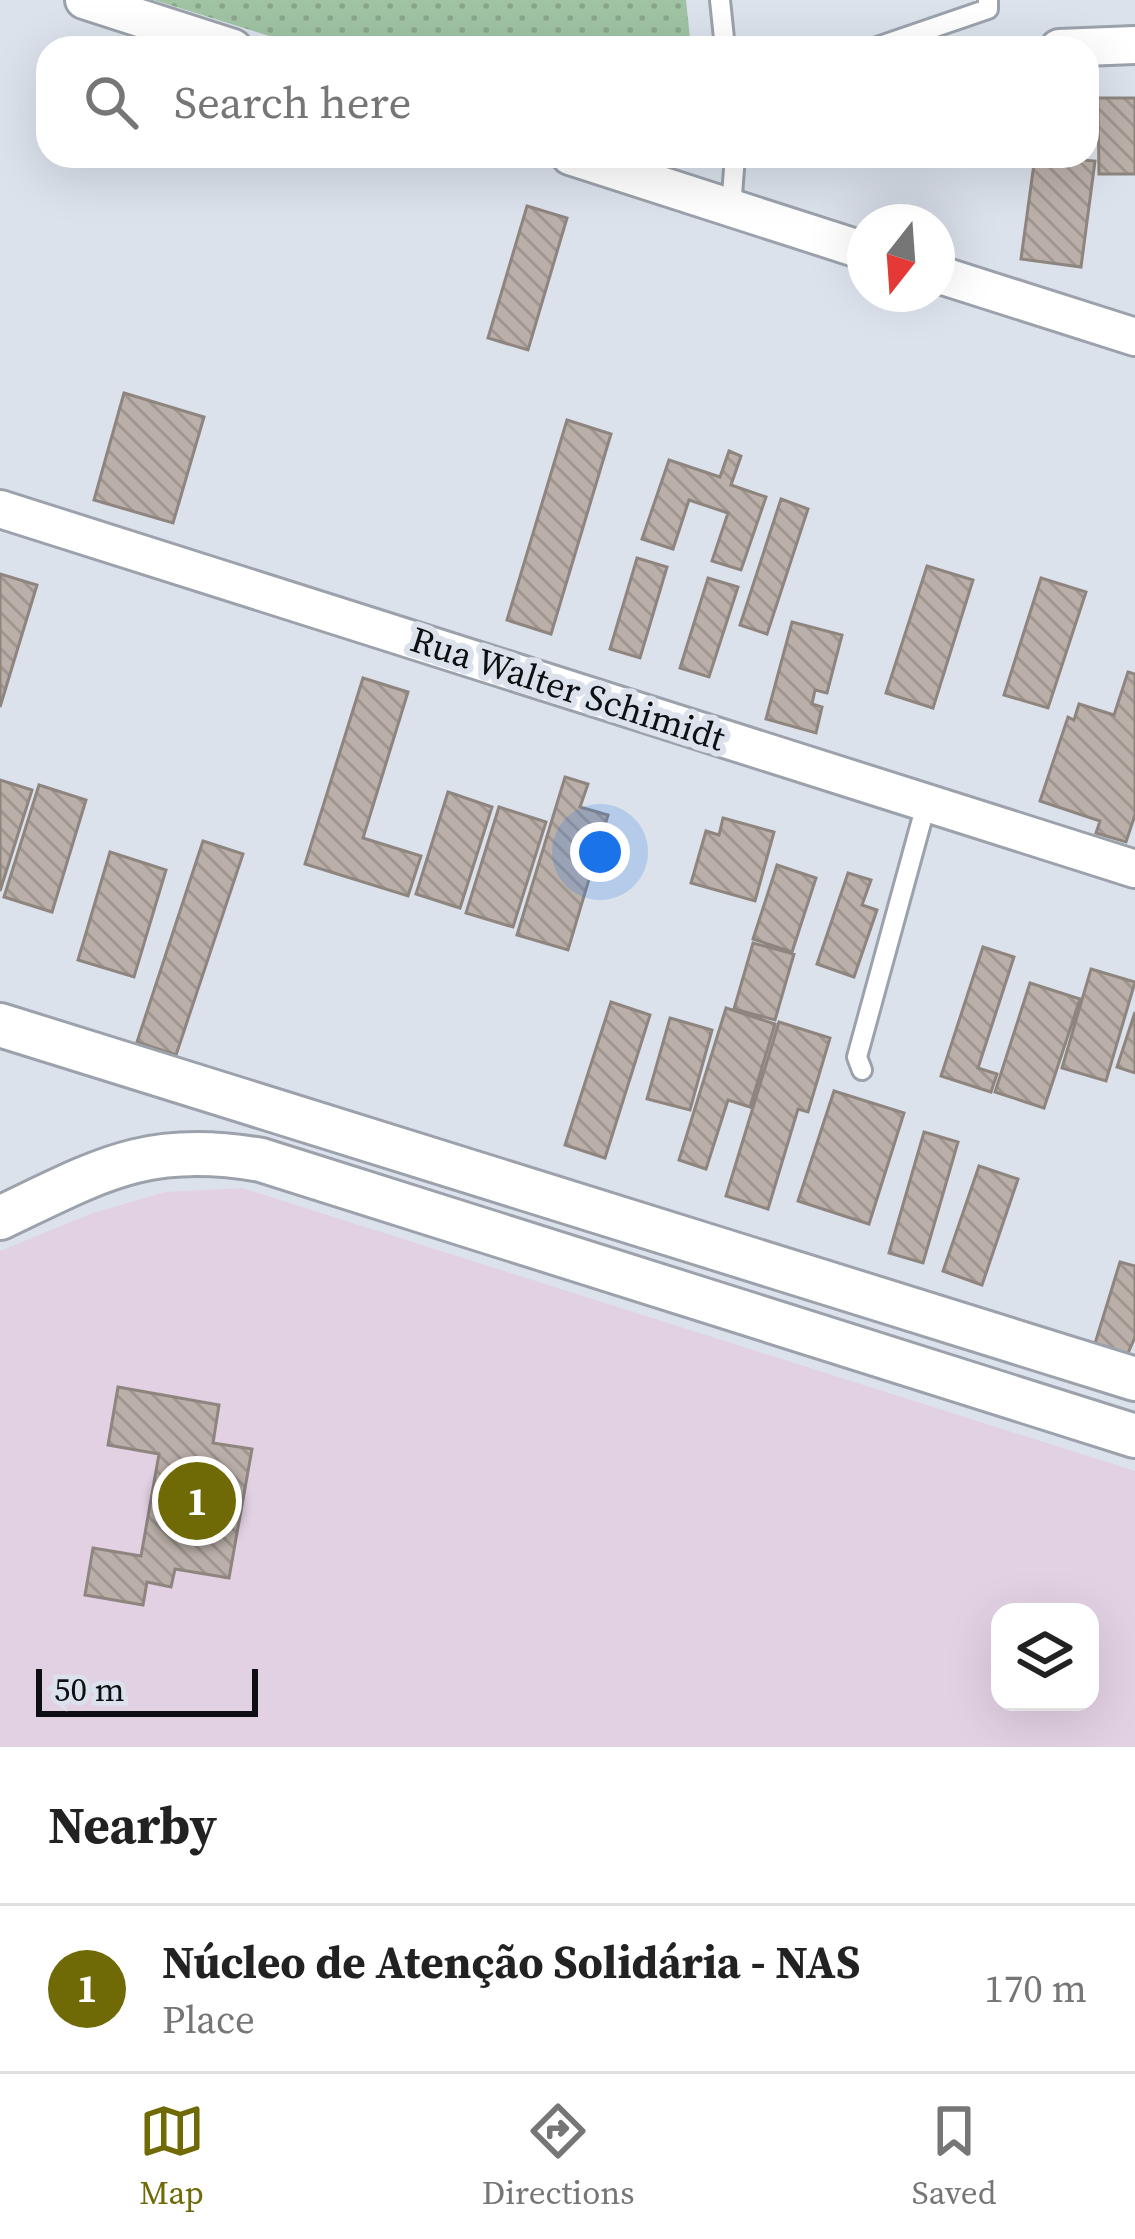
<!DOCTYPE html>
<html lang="en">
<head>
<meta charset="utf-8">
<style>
	body { margin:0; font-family:"Source Serif 4",serif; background:#f2f2f2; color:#222 }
	.controls { position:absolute; right:36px; bottom:36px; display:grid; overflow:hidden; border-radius:24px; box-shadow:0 12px 48px #0002 }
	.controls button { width:108px; height:108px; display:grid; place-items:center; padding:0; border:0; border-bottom:3px solid #e0e0e0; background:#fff; color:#222; font:60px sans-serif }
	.compass { position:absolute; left:847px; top:204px; width:108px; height:108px; border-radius:50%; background:#fff; box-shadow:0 12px 48px #0002; rotate:197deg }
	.scale { position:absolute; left:36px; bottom:30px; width:222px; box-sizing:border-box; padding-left:12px; border:6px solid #0d0f12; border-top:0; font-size:33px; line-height:42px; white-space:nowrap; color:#0d0f12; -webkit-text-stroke:9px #dbe2ec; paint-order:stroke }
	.you { position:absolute; left:600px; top:852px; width:42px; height:42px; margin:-30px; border:9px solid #fff; border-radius:50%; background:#1a73e8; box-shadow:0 0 0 18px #1a73e833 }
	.badge { display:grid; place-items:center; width:78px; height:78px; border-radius:50%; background:#6f6a05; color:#fff; font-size:39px; font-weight:700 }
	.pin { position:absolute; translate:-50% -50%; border:6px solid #fff; box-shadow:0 3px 12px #0006 }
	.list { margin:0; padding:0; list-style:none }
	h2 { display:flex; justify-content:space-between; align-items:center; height:156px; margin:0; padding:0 48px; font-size:51px }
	h2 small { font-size:39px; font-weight:400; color:#767676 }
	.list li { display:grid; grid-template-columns:78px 1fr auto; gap:36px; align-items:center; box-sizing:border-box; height:168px; padding:0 48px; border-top:3px solid #e0e0e0 }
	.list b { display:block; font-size:45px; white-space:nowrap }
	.list p { margin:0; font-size:39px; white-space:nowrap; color:#767676 }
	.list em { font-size:39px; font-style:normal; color:#767676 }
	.icon { flex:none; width:66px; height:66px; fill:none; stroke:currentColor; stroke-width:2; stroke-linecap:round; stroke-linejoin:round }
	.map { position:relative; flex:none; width:1135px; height:1747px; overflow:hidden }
	.search { position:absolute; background:#fff; box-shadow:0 12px 48px #0002; left:36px; right:36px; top:36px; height:132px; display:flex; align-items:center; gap:30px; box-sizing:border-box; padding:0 42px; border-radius:36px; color:#767676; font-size:45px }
	.sheet { height:324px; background:#fff }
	nav { display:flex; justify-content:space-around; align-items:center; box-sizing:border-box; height:168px; border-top:3px solid #e0e0e0; background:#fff; font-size:33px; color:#767676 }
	nav a { display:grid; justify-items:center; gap:6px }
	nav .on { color:#6f6a05 }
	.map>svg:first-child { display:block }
	.education { fill:#e2d1e3; fill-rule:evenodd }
	.green { fill:url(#green-dots) }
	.building { fill:url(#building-back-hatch); stroke:#8f857f; stroke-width:3 }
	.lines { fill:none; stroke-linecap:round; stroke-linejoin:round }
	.service-casing { stroke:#9ba2ab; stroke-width:24 }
	.minor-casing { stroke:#9ba2ab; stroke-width:42 }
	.tertiary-casing { stroke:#9ba2ab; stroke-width:48 }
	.service { stroke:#fff; stroke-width:18 }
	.minor { stroke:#fff; stroke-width:36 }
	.tertiary { stroke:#fff; stroke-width:42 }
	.labels { text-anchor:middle; stroke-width:12; stroke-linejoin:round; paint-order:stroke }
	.street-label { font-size:36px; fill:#0d0f12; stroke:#dbe2ec }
</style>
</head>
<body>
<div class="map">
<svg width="1135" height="1747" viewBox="0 0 1135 1747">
	<defs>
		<pattern id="green-dots" width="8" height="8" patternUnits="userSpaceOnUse" patternTransform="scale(3)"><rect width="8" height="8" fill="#a0c3a4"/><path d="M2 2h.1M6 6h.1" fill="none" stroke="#89a68c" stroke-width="1.8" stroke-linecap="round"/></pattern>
		<pattern id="building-back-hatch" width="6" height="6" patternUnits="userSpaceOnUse" patternTransform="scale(3)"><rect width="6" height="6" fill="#bbb0a9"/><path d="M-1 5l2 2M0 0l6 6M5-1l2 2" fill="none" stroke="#a09690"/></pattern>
	</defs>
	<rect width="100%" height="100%" fill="#dbe2ec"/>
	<!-- education -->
	<path class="education" d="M242 1188 1135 1471V1747H0V1251L90 1214 165 1192ZM1000 1612H1090V1702H1000Z"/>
	<!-- green -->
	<path class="green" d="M154 0H686L691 48H308Z"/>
	<!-- building -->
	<path class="building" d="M1098 98H1135V174H1099Z
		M1035 156 1095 161 1081 267 1021 259Z
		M527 206 567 218 528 350 488 338Z
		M124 393 204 417 173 523 94 500Z
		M567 420 611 434 551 634 507 620Z
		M729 451 741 456 731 485 766 497 741 570 712 561 728 513 689 500 673 549 642 539 669 460 720 477Z
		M781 499 808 509 767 634 740 625Z
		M637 558 667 567 640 658 610 649Z
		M927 566 973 580 933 708 886 693Z
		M0 574 37 585 0 707Z
		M708 578 738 587 709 677 680 668Z
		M1041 578 1086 592 1048 708 1004 695Z
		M792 622 842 635 827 693 815 690 812 704 822 707 816 733 766 719Z
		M1128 672 1135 674V815L1126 842 1096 833 1100 821 1040 801 1068 717 1074 720 1079 704 1114 715Z
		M363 678 408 692 363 838 421 856 408 896 305 864Z
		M565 777 588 784 580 807 608 815 568 950 517 935Z
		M0 780 32 790 0 891Z
		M39 785 86 800 52 912 4 897Z
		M448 792 492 807 460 908 416 894Z
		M499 807 546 822 513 927 466 913Z
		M723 818 774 832 755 901 691 883 706 831 719 835Z
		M203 841 243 854 176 1055 137 1042Z
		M110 852 166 870 134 977 78 960Z
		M777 865 816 878 792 952 753 939Z
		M848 873 871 880 862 905 877 910 854 977 817 964Z
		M753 943 794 954 775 1020 734 1009Z
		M983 947 1014 957 978 1068 997 1074 991 1092 941 1076Z
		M1091 969 1135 982 1106 1081 1062 1068Z
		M1030 983 1080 999 1044 1108 995 1092Z
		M611 1002 650 1015 605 1158 565 1145Z
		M726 1008 775 1024 750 1107 728 1100 706 1169 679 1160Z
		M1135 1012V1073L1117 1067Z
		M670 1018 712 1030 690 1110 647 1099Z
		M779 1022 830 1038 808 1112 798 1109 768 1209 726 1196Z
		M834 1091 904 1113 869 1224 798 1201Z
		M924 1132 958 1142 923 1263 889 1253Z
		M979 1166 1018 1179 982 1285 943 1271Z
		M1120 1262 1135 1266V1337L1125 1360 1093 1350Z
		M118 1387 219 1405 213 1443 252 1449 229 1578 175 1569 171 1587 147 1582 143 1605 85 1595 93 1548 141 1556 159 1454 108 1445Z"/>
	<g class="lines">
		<!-- service casing -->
		<g class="service-casing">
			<path id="service" d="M720 0 725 48
				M874 48 988 9V0
				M731 208 735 156
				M862 1070 857 1057 927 801"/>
		</g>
		<!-- minor casing -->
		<g class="minor-casing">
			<path id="minor" d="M84 0 233 48
				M1059 48 1135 45
				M570 156 865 251
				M937 274 1135 337
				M0 509 1135 869"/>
		</g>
		<!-- tertiary casing -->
		<g class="tertiary-casing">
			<path id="tertiary" d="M0 1025 1135 1379
				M0 1218C99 1171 147 1140 261 1160L1135 1436"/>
		</g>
		<!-- service -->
		<use href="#service" class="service"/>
		<!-- minor -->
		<use href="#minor" class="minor"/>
		<!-- tertiary -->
		<use href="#tertiary" class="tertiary"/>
	</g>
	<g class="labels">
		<!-- street labels -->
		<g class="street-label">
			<text transform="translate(568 688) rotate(18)" y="13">Rua Walter Schimidt</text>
		</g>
	</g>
</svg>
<div class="controls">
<button><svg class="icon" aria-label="layers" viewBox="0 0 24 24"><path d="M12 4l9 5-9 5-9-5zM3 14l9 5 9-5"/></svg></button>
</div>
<svg class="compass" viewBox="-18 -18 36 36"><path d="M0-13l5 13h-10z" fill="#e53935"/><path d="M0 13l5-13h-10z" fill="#767676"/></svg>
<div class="scale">50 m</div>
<div class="you"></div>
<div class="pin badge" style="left:197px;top:1501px">1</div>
<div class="search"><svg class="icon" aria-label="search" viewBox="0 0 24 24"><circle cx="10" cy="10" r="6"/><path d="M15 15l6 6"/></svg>Search here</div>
</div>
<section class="sheet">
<h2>Nearby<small></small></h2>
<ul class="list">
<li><span class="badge">1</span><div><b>Núcleo de Atenção Solidária - NAS</b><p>Place</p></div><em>170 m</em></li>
</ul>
</section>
<nav>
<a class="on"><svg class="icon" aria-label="map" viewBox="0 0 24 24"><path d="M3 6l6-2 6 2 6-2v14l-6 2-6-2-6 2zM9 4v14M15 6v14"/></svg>Map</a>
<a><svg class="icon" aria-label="directions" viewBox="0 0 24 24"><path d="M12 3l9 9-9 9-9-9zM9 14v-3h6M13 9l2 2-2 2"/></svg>Directions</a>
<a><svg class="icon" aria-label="saved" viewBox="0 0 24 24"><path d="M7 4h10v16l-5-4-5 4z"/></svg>Saved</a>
</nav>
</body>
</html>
